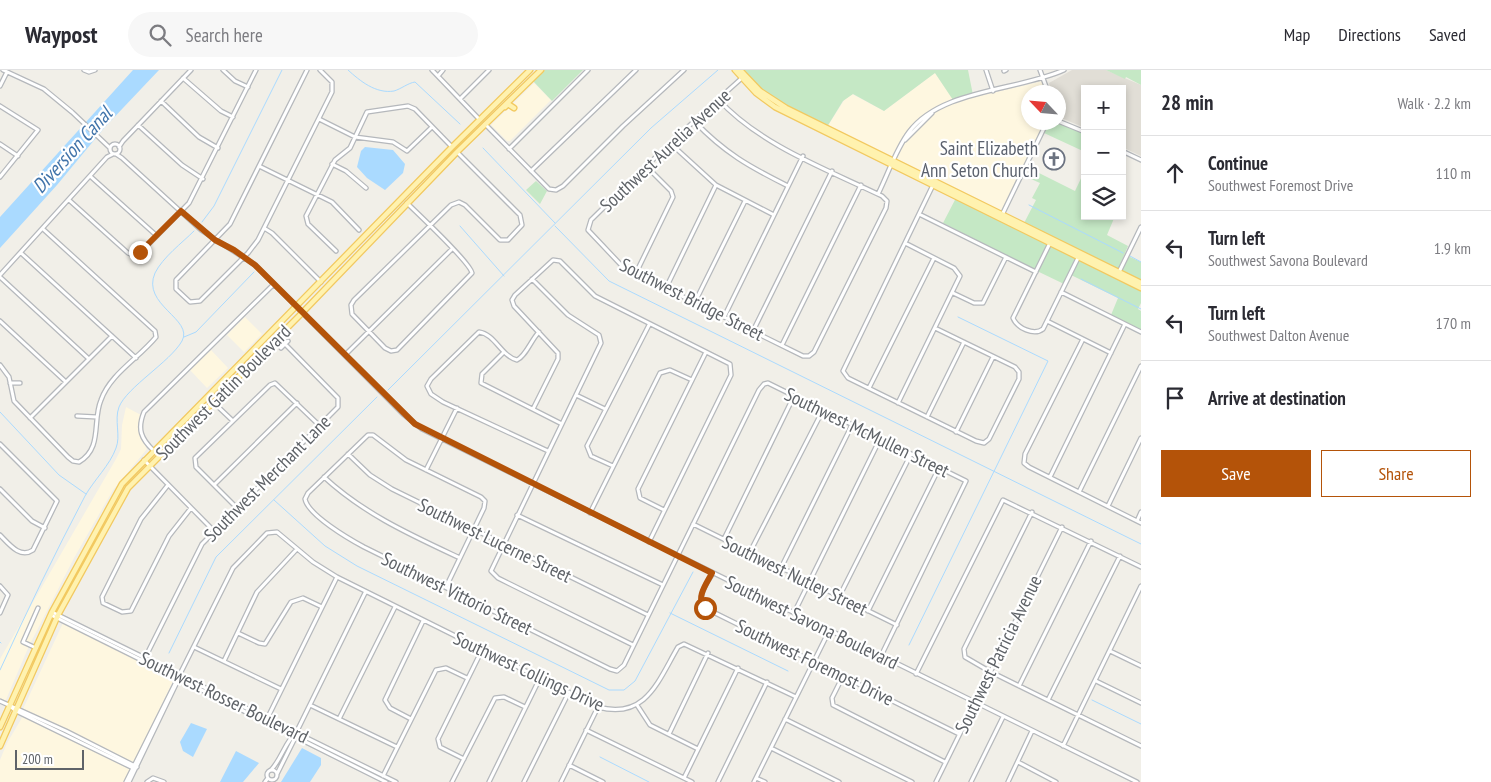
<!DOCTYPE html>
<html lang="en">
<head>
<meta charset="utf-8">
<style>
	body { margin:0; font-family:"PT Sans Narrow",sans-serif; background:#f7f7f7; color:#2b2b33 }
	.controls { position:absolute; right:15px; top:15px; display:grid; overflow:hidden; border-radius:0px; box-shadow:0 2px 8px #0003 }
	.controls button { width:45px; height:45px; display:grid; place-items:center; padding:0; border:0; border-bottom:1px solid #e1e1e2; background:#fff; color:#2b2b33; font:25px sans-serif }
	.compass { position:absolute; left:1021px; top:15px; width:45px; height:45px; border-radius:50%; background:#fff; box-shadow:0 2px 8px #0003; rotate:296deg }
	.scale { position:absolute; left:15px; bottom:12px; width:69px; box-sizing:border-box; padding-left:5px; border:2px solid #5f6368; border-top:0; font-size:14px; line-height:18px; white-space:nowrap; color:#5f6368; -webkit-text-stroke:4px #fff; paint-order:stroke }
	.stop { position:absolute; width:15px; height:15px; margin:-11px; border:4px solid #b45309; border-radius:50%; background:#fff }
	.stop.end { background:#b45309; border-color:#fff; box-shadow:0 1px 5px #0008 }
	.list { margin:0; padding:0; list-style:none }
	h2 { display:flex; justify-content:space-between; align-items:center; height:65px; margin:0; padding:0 20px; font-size:21px }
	h2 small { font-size:16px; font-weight:400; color:#7c7c81 }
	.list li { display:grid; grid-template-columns:32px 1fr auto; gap:15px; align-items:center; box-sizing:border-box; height:75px; padding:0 20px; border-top:1px solid #e1e1e2 }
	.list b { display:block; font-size:19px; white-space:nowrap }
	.list p { margin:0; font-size:16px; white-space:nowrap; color:#7c7c81 }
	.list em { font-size:16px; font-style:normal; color:#7c7c81 }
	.actions { display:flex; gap:10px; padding:15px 20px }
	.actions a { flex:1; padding:11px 0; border:1px solid #b45309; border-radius:0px; text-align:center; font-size:18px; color:#b45309 }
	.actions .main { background:#b45309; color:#fff }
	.icon { flex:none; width:28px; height:28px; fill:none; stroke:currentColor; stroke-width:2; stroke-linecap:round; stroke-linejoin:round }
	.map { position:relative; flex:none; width:1141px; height:712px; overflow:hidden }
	header { display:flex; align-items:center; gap:30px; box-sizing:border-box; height:70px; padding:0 25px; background:#fff; border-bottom:1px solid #e1e1e2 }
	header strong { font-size:24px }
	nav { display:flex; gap:28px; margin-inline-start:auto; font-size:18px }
	.search { width:350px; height:45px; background:#f7f7f7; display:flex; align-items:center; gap:12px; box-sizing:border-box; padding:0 18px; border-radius:28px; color:#7c7c81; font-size:19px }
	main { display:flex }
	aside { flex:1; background:#fff }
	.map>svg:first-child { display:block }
	.commercial { fill:#fef7e0 }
	.education { fill:#e1ded6 }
	.green { fill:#c5e8c5 }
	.water { fill:#aadaff }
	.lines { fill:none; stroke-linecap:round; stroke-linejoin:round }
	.stream { stroke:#aadaff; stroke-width:1 }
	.minor-casing { stroke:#b5b8bc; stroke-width:5.5 }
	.major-casing { stroke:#f2c960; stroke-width:7 }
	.minor { stroke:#fff; stroke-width:3 }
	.major { stroke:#fff2af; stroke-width:4.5 }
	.route { stroke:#b45309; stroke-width:6 }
	.labels { text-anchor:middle; stroke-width:4.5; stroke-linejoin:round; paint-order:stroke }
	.worship-label { font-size:19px; fill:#5b616d; stroke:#fff; text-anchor:end }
	.street-label { font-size:19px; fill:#5f6368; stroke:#fff }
	.water-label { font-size:20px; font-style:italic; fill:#4174aa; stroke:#fff }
</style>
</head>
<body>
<header>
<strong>Waypost</strong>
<div class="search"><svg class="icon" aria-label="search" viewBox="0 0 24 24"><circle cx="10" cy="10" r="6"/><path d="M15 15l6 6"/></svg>Search here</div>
<nav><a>Map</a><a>Directions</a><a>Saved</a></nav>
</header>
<main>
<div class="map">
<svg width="1141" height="712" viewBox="0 0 1141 712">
	<rect width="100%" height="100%" fill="#f1efe8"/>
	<!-- commercial -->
	<path class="commercial" d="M935 3 954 30 928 42 914 54 904 66 893 90 827 57 847 26 852 24 884 41Z
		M1043 11 1047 22H1028V52L1046 53 1001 144 895 91 906 71 934 42 951 34 971 28Z
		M534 13 551 30 510 71H507L491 55Z
		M245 247 262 264 244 282 227 265Z
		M211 280 228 298 207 318 190 300Z
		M126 337 141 345 139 364 147 379 113 420 74 488 30 574 25 571 40 537 37 536 22 571 29 576 5 632 0 630V589L116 389 121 379 122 355Z
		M63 553 174 609 133 694 23 639Z
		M23 646 131 698 124 712H0V690L7 673Z"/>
	<!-- education -->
	<path class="education" d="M1072 0H1106L1141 15V86L1122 77V19H1085V58L1059 47 1058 22H1051L1049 13Z"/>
	<!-- green -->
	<path class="green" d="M545 0H583L552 31 533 11Z
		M742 0H968L973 25 953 30 935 3 884 41 853 24 843 31 827 57C793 40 769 29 742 0Z
		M1106 0H1141V15L1126 7 1125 9Z
		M1049 53 1067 55 1085 64V82L1044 63Z
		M1085 100V146H1115L1107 165 1128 176 1117 202 1023 155 1036 130 1032 128 1040 113 1031 109 1035 101 1075 121Z
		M536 111 547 121 540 134 526 120Z
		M957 126 1049 172 1035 200 943 153Z
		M1051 173 1078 186 1064 214 1037 201Z
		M1128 186 1141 192V214L1120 204Z
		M1080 187 1141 217V233L1138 239 1141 241V260L1111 245 1118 228 1071 205Z"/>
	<!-- water -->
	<path class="water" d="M133 0H159L105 57 57 115 0 178V147Z
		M365 77 393 80 405 94 403 103 385 120 367 108 357 97 361 81Z
		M191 653 207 659 193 687 183 681 180 672Z
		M302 678 321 688V695L310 712H281Z
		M236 681 259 693 243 712H220Z"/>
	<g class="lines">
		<!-- stream -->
		<path class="stream" d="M348 0C360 11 376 24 394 21 401 19 408 13 415 12L460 54
			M483 78 555 153
			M1029 135 1123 183
			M202 152 214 136 282 0
			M460 156 504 206
			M555 156 609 211 1141 474
			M1130 186 1141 192
			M1081 209 1141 239
			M184 267 196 262 254 202
			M388 320 651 58 718 0
			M0 342 59 405 86 424
			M274 430 325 476 357 496 609 620H624L635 611 693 502
			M670 543 788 601
			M0 572 1 573
			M909 575 1048 291 958 247
			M169 583 216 487 377 327
			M0 600C27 541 55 483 85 426 94 410 110 395 116 378 121 366 114 350 119 337 127 317 170 292 182 271 194 249 141 235 155 203 163 187 182 173 194 161
			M1092 630 1141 654
			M600 687 649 712"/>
		<!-- minor casing -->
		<g class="minor-casing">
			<path id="minor" d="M3 0 44 19 72 42 110 78
				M84 0 89 2 95 0
				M223 0 235 11 248 17
				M307 0 230 154 176 210V219L190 232 200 231 248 183 258 170 332 22V12L320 0
				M432 0 479 49
				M986 0 993 21
				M1040 0 1048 22
				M1004 1 1006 0
				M438 6 443 0
				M183 8 221 41 233 47
				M0 16 7 2
				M460 29 489 0
				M718 29C760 75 826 99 882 126L887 131 886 138 814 282 809 286H803L623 197 588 160 591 150C640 101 691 53 743 7
				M161 31 199 67 218 78
				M0 36 38 60 0 107
				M319 49 355 67 393 72 407 81 432 57
				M694 51C725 83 748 96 788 116
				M1058 51 1085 62
				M485 54 549 119 556 120 563 116 623 56 684 0
				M138 55 182 95 203 109
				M905 70 932 43
				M670 73 716 115 774 145
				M110 79a5 5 0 1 1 10 0a5 5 0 1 1-10 0Z
				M0 74 18 86
				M119 77 123 71 191 0
				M509 79 588 0
				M1122 81 1141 90
				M993 83 1005 77
				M116 84 122 88 201 160 255 195 403 344 422 359 1137 712
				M332 94 346 101 366 118
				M259 96 332 132 359 160
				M531 101 636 0
				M90 106 157 166
				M933 115 843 301 848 308 976 371 984 373 989 369 1019 309V302L1015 297 935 258
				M878 124C888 104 896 79 909 62 941 19 1017 21 1064 0
				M69 130 128 183 133 185 139 184 189 133 256 0
				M407 133C418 144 470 192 472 203L397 280 391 281 385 278 352 244 351 235 354 230 451 135 459 132 465 135 500 170H508L522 155 520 145 457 82
				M919 144 1036 202
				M1002 145 1047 52
				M264 158 272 163 321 212
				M1050 173 1013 248C1017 258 1034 266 1043 259L1079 186
				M336 181 308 154 306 146 335 90 350 78 367 42 408 36 415 39 452 77
				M21 183 136 288
				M1119 202 1141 157
				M636 203 673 127 671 121 646 96
				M0 205 107 87 113 84
				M0 207 89 289
				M532 209 568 245 599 265 601 273 491 501 498 508 633 575
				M666 218 716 115
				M1061 222 1141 262
				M953 223 974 233H983L1006 187
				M695 232 745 131
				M724 247 803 86
				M0 251 66 312
				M1047 251 1111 283
				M753 261 832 101
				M539 262C531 270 526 286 517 290 501 286 495 264 479 262L431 309 427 316 431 324 443 332 548 381
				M1083 269 1025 384 1024 393 1029 397 1141 453
				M782 275 861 115
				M281 278 288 271
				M504 282 482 304 481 313 562 354
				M345 285 452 179
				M0 295 9 307 14 331 68 387 73 391 79 392C103 378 92 351 101 330 110 304 139 288 156 267L155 261 43 159
				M10 313H20
				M869 318 934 188
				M576 325 605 339
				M213 332 233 351
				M898 333 960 206 954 198 905 173
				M533 339 558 289V283L514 236 512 230 515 225 553 190 560 191 595 226 730 294 731 305 649 472
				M77 346 97 347
				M927 347 964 272
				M30 348 112 266
				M956 362 993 287
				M0 374 57 431 33 480C20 489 9 474 0 465
				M154 381C141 369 137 359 144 342L274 214
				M348 384 370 405 392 419 648 545
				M144 390 214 461
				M613 396 591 386 587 376 649 255
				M426 400 457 338
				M324 407C364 444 411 465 460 488
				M1050 407 1125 254
				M168 415 141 449 102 527 103 533 122 542 131 541 169 466 191 438
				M214 415 297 333
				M0 419 32 451 45 458
				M1079 422 1141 296
				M1108 436 1141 368
				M237 438 196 397 195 388 270 315 275 313 320 356
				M664 440 640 428 638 419 706 282
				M1032 442 964 579 965 587 989 601 1141 676
				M590 443 660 303 670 300 692 310
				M517 445 663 515
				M1137 451 1141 442
				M693 454 897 555
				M724 469 794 326
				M750 482 823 340
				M781 498 852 355
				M713 503C707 513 695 528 705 538L959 664
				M0 516 8 525 0 543
				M446 517 484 438 485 431 481 427 406 390 373 365H368L308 423 305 429C308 445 349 469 364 477L610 599 617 601 624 595 759 320 764 314 768 313 966 411 881 586
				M839 527 911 384
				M868 541 939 398
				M52 542 396 712
				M794 543 880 369
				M51 545 386 712
				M238 563 259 573 265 574 291 532 303 528 322 537
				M194 577 281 619
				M36 578 23 572 38 538
				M1110 581 1141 596
				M145 588 202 474 338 337V328L285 274
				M224 591 257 522 297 479
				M916 604 1003 430 1141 497
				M843 606 832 628 833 635 945 692
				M1096 611 1141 633
				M1019 616 1091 471
				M1048 630 1120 486
				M0 631 66 661 137 697
				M310 635 397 677
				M637 635 650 655 698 679
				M10 636 16 641 135 699
				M267 649 337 507
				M339 649 395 537
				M411 649 390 638 385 630 423 551
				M785 649 912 712
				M586 660 692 712
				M669 664 708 583
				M1063 676 1141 516
				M771 678 839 712
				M464 689 440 677 438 669 482 580
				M1018 692 1056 712
				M569 695 603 712
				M271 700C281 690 286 670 296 663L365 523
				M267 705a5 5 0 1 1 10 0a5 5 0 1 1-10 0Z
				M277 704 296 666
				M383 706 436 600 446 598 467 608
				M684 708 738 598
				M756 708 765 712
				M126 712 233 498 267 463 277 462 313 492 337 507 598 637C646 650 658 611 678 577L684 574 796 627
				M129 712 179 608
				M147 712 153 708 164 712
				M265 712 268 708
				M452 712 495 628 504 627 525 637
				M489 712 540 608
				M524 712 569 622
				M561 712 598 637
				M718 712 767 612
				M754 712 829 561
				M936 712 1062 457
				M971 712 1003 647
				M1008 712 1032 661"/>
		</g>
		<!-- major casing -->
		<g class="major-casing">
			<path id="major" d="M735 0 756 23 775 37 1141 218
				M740 0 760 21 786 38 1141 213
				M505 37 508 34 514 38
				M0 657 52 542 122 414 452 77 530 0
				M0 676 58 545 128 418 302 243 457 82 541 0"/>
		</g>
		<!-- minor -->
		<use href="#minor" class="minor"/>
		<!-- major -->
		<use href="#major" class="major"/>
	</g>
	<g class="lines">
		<!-- route -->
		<path class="route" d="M140 182 181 141 215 170 234 180 255 195 415 354 712 503C707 513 695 528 705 538"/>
	</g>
	<!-- icons -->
	<defs>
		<g id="church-ring" transform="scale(1.125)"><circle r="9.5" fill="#fff" stroke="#6b7280" stroke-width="1.5"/><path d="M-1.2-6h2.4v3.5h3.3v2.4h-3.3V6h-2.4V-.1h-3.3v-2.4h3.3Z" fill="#6b7280"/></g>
	</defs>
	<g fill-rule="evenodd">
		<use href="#church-ring" x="1054" y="89"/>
	</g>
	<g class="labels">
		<!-- worship labels -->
		<g class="worship-label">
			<text x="1038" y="85">Saint Elizabeth<tspan x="1038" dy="22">Ann Seton Church</tspan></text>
		</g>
		<!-- street labels -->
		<g class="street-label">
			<text transform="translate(665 80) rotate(-43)" y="7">Southwest Aurelia Avenue</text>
			<text transform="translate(692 229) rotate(27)" y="7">Southwest Bridge Street</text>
			<text transform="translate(223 322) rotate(-45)" y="7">Southwest Gatlin Boulevard</text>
			<text transform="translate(867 362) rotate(26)" y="7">Southwest McMullen Street</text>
			<text transform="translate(267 408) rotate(-45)" y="7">Southwest Merchant Lane</text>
			<text transform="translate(495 470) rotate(26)" y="7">Southwest Lucerne Street</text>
			<text transform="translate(795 505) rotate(26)" y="7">Southwest Nutley Street</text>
			<text transform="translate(457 523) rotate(26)" y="7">Southwest Vittorio Street</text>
			<text transform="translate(812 552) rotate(26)" y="7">Southwest Savona Boulevard</text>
			<text transform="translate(998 584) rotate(-64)" y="7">Southwest Patricia Avenue</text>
			<text transform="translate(815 592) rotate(26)" y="7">Southwest Foremost Drive</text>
			<text transform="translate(529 601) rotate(25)" y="7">Southwest Collings Drive</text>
			<text transform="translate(224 627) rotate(26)" y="7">Southwest Rosser Boulevard</text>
		</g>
		<!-- water labels -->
		<g class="water-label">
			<text transform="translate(72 80) rotate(-48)" y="7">Diversion Canal</text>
		</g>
	</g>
</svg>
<div class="controls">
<button>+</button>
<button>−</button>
<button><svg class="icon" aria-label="layers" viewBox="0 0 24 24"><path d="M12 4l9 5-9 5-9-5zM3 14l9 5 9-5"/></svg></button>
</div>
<svg class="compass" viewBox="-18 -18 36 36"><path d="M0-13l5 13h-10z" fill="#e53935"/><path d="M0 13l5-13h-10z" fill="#7c7c81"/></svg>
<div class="scale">200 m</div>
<div class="stop" style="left:705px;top:538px"></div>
<div class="stop end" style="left:140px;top:182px"></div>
</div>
<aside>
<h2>28 min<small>Walk · 2.2 km</small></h2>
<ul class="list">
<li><svg class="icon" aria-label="ahead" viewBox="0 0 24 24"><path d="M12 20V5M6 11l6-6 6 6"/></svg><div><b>Continue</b><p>Southwest Foremost Drive</p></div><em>110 m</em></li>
<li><svg class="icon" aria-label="left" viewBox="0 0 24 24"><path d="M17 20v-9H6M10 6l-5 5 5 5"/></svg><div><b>Turn left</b><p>Southwest Savona Boulevard</p></div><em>1.9 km</em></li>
<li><svg class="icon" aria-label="left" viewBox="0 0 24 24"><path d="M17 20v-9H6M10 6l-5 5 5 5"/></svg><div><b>Turn left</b><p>Southwest Dalton Avenue</p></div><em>170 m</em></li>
<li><svg class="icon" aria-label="arrive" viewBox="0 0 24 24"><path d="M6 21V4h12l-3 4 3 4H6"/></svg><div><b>Arrive at destination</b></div></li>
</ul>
<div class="actions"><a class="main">Save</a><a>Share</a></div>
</aside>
</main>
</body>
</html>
